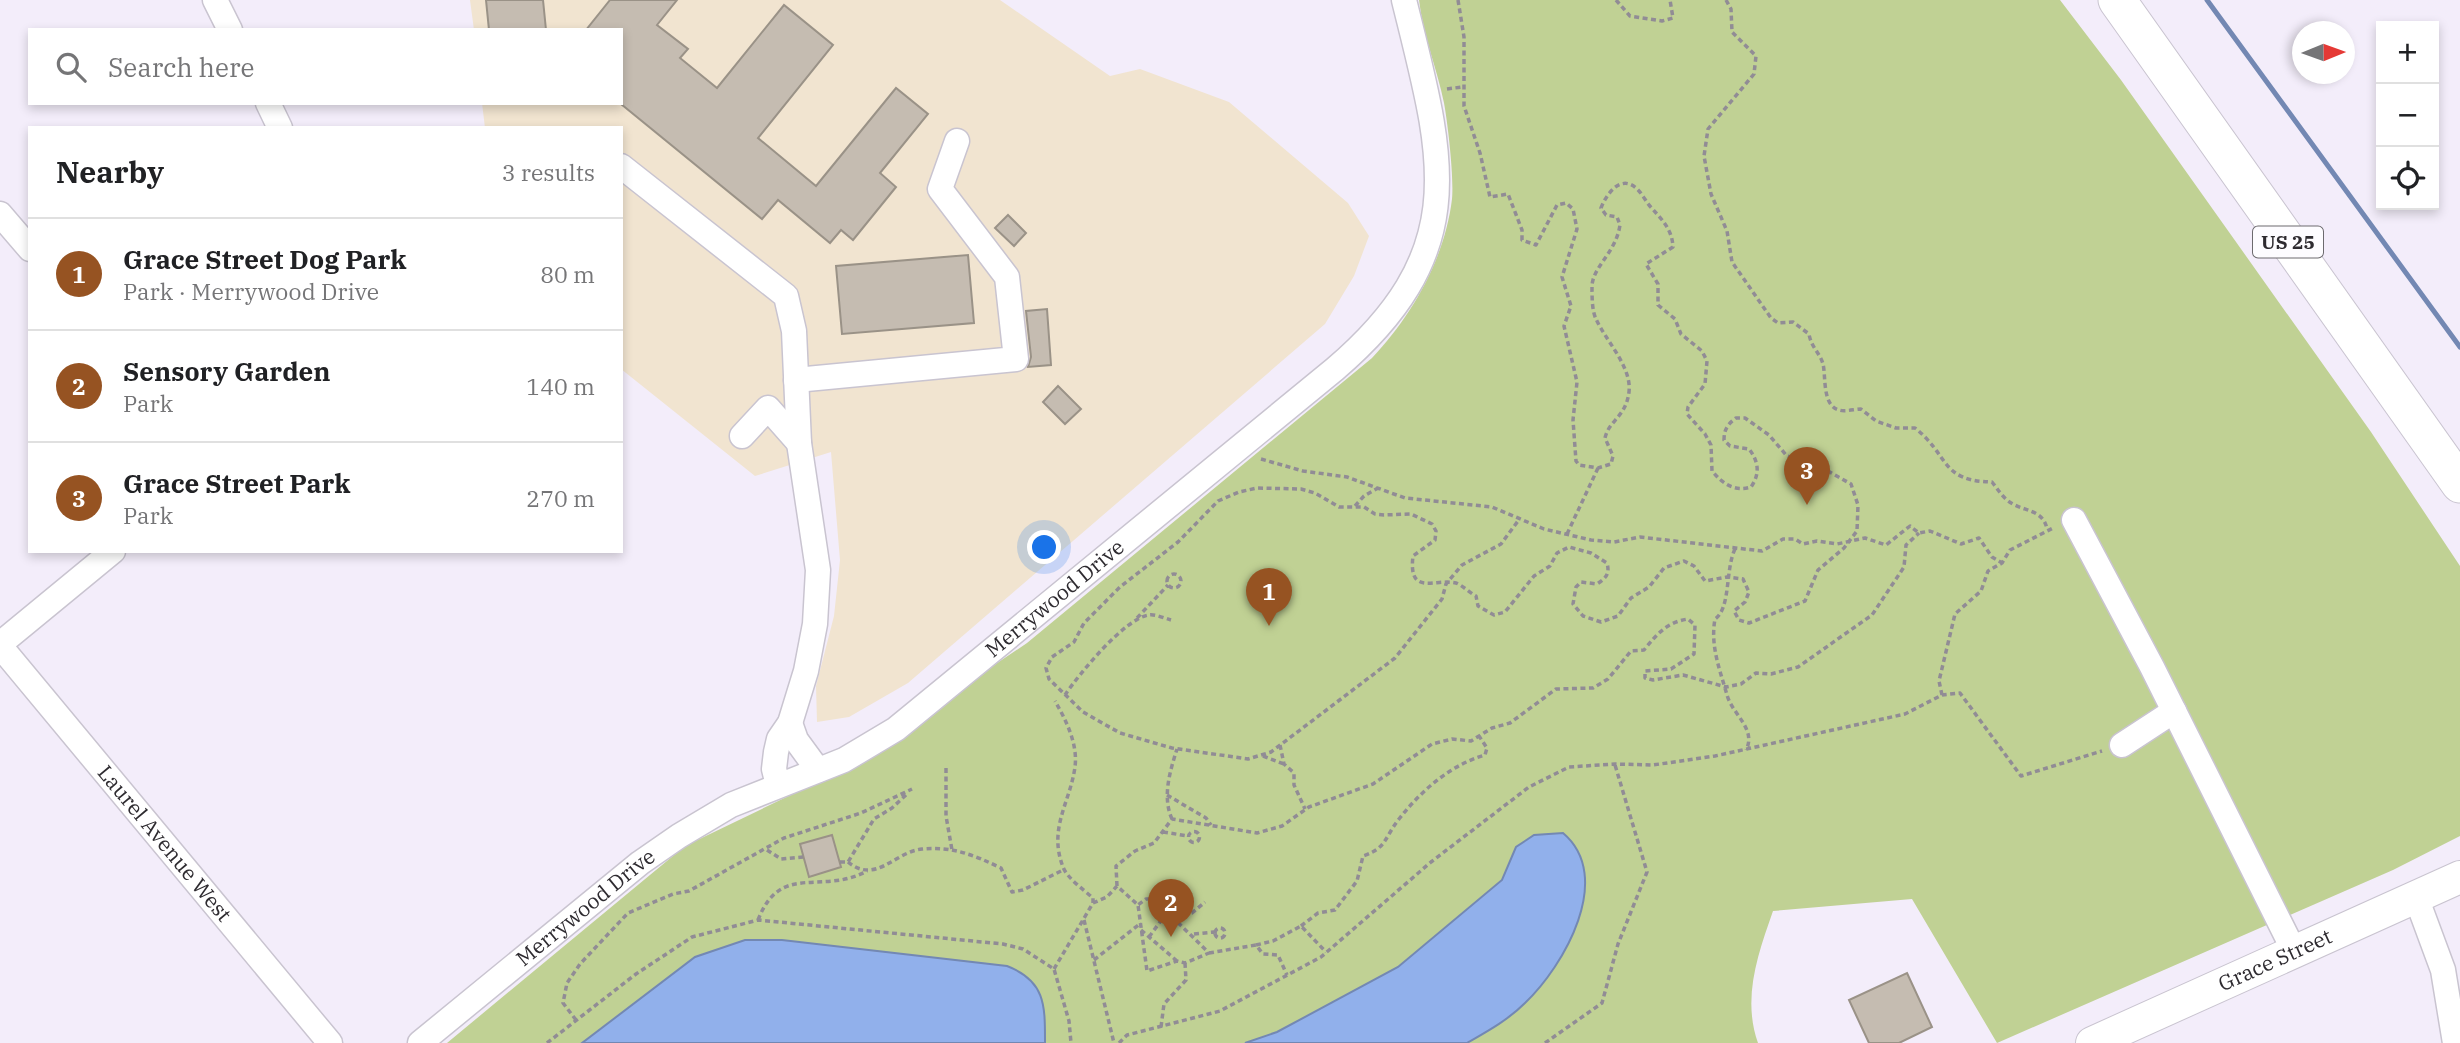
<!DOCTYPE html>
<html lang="en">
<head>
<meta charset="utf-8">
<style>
	body { margin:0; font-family:"IBM Plex Serif",serif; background:#f2f2f2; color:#202124 }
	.controls { position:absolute; right:21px; top:21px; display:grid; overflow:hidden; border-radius:0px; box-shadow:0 4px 10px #0003 }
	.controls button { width:63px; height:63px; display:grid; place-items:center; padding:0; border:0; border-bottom:2px solid #e0e0e0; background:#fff; color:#202124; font:35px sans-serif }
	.compass { position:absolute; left:2292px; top:21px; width:63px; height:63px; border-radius:50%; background:#fff; box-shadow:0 4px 10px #0003; rotate:89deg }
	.you { position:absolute; left:1045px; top:548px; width:24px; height:24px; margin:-18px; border:5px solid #fff; border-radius:50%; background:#1a73e8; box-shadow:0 0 0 10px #1a73e833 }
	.badge { display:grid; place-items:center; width:46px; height:46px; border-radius:50%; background:#965322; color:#fff; font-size:23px; font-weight:700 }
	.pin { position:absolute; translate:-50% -58px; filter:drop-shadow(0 2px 4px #0008) }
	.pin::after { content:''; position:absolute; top:37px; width:24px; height:21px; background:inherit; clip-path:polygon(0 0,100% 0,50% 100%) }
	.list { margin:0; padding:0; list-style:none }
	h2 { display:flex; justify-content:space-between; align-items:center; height:91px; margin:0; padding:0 28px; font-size:30px }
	h2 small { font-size:23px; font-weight:400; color:#757577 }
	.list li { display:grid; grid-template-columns:46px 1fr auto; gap:21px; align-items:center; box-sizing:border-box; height:112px; padding:0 28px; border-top:2px solid #e0e0e0 }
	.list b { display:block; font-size:26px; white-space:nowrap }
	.list p { margin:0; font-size:23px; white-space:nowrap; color:#757577 }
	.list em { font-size:23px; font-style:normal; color:#757577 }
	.icon { flex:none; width:38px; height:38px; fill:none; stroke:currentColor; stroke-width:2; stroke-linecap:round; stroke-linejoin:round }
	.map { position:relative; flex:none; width:2460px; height:1043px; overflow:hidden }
	.search { position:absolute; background:#fff; box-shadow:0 4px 10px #0003; left:28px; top:28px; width:595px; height:77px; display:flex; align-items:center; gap:18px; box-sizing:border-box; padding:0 24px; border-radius:0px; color:#757577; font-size:26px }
	.panel { position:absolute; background:#fff; box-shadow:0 4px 10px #0003; left:28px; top:126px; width:595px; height:427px; border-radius:0px }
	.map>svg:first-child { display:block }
	.education { fill:#f1e4d0 }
	.green { fill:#c0d194 }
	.water { fill:#91b0eb; stroke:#7388b3; stroke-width:2 }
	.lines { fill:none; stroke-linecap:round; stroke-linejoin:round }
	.stream { stroke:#7388b3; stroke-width:5 }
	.building { fill:#c5bcb1; stroke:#9a9287; stroke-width:2 }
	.minor-casing { stroke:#c9c4d0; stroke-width:27 }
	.major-casing { stroke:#c9c4d0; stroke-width:34 }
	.highway-casing { stroke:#c9c4d0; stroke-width:39 }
	.path { stroke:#918c95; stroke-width:3.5; stroke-dasharray:5 3.5; stroke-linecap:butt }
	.minor { stroke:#fff; stroke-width:24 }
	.major { stroke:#fff; stroke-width:32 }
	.highway { stroke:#fff; stroke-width:37 }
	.labels { text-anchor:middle; stroke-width:6; stroke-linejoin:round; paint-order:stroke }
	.shield { fill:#fdfcff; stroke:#6c6a6e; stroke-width:2 }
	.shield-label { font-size:19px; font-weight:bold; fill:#2e2b30 }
	.street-label { font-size:21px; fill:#2e2b30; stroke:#fdfcff }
</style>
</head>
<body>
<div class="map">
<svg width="2460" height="1043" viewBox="0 0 2460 1043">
	<rect width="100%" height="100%" fill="#f3edfa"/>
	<!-- education -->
	<path class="education" d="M470 0H1000L1110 76 1140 69 1229 102 1348 203 1369 236 1354 276 1325 324 908 683 849 717 817 722 816 686 834 616 840 560 831 452 755 476 621 369V128H485L482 103H621V30H474Z"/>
	<!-- green -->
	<path class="green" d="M1419 0H2060L2121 80 2371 432 2460 566V836L2393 870 1997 1043 1912 899 1773 911C1758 954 1742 998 1758 1043H447L685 846 826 778 1027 643 1372 358C1412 316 1445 258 1452 199 1454 177 1448 125 1444 103 1437 68 1423 36 1419 0Z"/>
	<!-- water -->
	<path class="water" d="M1563 833C1615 877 1564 966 1525 1003 1508 1020 1488 1031 1467 1043H1245L1277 1032 1398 967 1502 880 1516 847 1534 835Z
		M745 940H782L1007 966C1046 981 1045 1006 1045 1043H582L695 957Z"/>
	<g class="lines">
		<!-- stream -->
		<path class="stream" d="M2207 0 2460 347"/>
	</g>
	<!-- building -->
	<path class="building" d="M486 0H543L546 30H489Z
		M610 0H677L657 25 688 49 680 58 717 88 784 5 833 45 758 138 816 186 896 88 928 114 880 173 896 187 853 240 841 230 830 243 778 200 762 219 621 104V30H586Z
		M1008 215 1026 233 1014 246 995 228Z
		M968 255 974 323 842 334 836 266Z
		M1047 309 1051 365 1028 367 1031 357 1026 311Z
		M1058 386 1081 409 1065 424 1043 402Z
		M832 835 841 867 809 877 800 844Z
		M1907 973 1932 1027 1899 1043H1869L1849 1000Z"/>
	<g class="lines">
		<!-- minor casing -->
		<g class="minor-casing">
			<g id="minor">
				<path d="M215 0 230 30"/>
				<path d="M268 103 280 128"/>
				<path d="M621 166 786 296 794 331 799 443 818 570 815 624 806 671 790 723 779 739 776 752 774 769 778 785"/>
				<path d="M0 214 30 249"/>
				<path d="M796 380 1016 359 1007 277 940 189 957 141"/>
				<path d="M742 436 768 408 799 443"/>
				<path d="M2074 520 2152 667 2294 951"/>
				<path d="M0 644 113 551"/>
				<path id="s1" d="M0 646 330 1043"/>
				<path d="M790 723 796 740 818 770"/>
				<path d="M2122 745 2174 711"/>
				<path d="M2416 897 2443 970 2455 1043"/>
				<path id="s2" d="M420 1043 640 863 679 836 731 805 844 760 896 729 1335 369C1474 250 1443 158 1404 0"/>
			</g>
		</g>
		<!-- major casing -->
		<g class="major-casing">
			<g id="major">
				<path id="s3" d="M2092 1043 2460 877"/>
			</g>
		</g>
		<!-- highway casing -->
		<g class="highway-casing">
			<path id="highway" d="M2117 0 2460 484"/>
		</g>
		<!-- path -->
		<path class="path" d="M1458 0 1464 37V106L1480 153 1490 197 1508 194 1522 230V240L1536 245 1557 205 1566 203 1573 209 1577 229 1562 277 1571 306 1564 326 1577 382 1573 420 1576 461 1579 465 1598 468 1611 464 1613 456 1605 438C1609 420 1626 417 1629 392 1632 367 1606 341 1596 319 1592 311 1592 297 1592 287 1592 267 1616 253 1620 225L1617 217 1606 215 1601 208C1606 195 1620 174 1636 188 1641 192 1645 200 1649 205 1661 219 1672 228 1673 247L1646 264 1658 284V305L1675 319 1681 334 1702 351 1707 361 1705 384 1688 407 1687 414 1705 434 1711 445 1712 471C1723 484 1734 492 1751 487 1760 474 1759 462 1749 449L1730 446 1724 440C1724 429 1728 424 1736 418H1745L1769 435 1787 456 1819 466 1851 484 1858 505 1857 531 1844 548 1818 570 1805 601 1749 623 1739 620 1734 611 1745 602 1749 592 1743 579 1727 577 1705 581 1694 566 1684 561 1664 568 1649 587 1631 598 1618 616 1601 622 1583 616 1573 604 1576 587 1581 582 1597 584C1606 578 1610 574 1607 563L1591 553 1569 547 1557 553 1550 566 1534 576 1505 612 1494 615 1478 606 1476 596C1470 593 1462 585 1456 583 1435 578 1408 597 1413 556L1435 540 1436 531 1432 524 1411 514 1384 515 1375 514 1364 507H1339L1315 493 1301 489 1257 488 1239 492 1218 501 1178 542 1120 587 1084 623 1074 642 1052 657 1046 668 1049 679 1083 712 1120 733 1172 748 1248 759 1271 752 1395 658 1442 599 1446 584 1462 565 1501 544 1518 521
			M1616 0 1630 16 1662 21 1673 18 1670 0
			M1726 0 1731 9 1732 32 1756 56 1754 74 1708 129 1704 156 1711 194 1727 231 1732 262 1771 318 1778 323 1793 322 1809 334C1811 347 1820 353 1823 364 1826 376 1822 406 1839 410 1845 412 1855 409 1861 409L1876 421 1896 428H1915C1950 456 1940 481 1992 482 1997 488 2001 495 2007 500 2021 512 2043 508 2047 529
			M1447 89 1462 87
			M1261 459 1303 471 1347 477 1405 498 1492 507 1544 529 1591 540 1614 542 1640 537 1762 551 1783 539H1795L1803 544 1817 541 1837 544 1865 538 1886 545 1910 526 1919 533 1930 531 1961 544 1979 538 1992 557 2002 563
			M1355 506 1364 496 1378 488
			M1567 534 1598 468
			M1735 549C1725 570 1731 608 1715 619 1710 646 1720 670 1727 695 1732 714 1757 729 1746 750
			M1167 581a7 7 0 1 1 14 0a7 7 0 1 1-14 0Z
			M1137 618 1168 585
			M1065 695C1079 674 1125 618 1149 615 1155 614 1164 618 1171 620
			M1942 695 1939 681 1955 614 1981 591 1988 571 2002 563 2010 550 2055 527
			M1280 745 1284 764 1294 773V785L1305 809
			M1263 756 1284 764
			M946 768V816L952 850
			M1167 795 1206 818 1211 825
			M1172 819C1162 797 1170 771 1177 749
			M1188.5 837a5.5 5.5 0 1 1 11 0a5.5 5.5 0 1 1-11 0Z
			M1163 832 1188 836
			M767 850 781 859 803 857
			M840 862H848L874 819 892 808 908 793
			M848 862C876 885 894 852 922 849 952 846 974 855 1001 868L1012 892 1023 890 1063 870
			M1117 886 1116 866 1135 851 1154 843 1172 819 1257 833 1282 826 1309 807 1373 784 1432 744 1452 739 1471 741 1492 728 1510 723 1556 689 1593 688 1608 679 1631 651 1644 650C1657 634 1667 622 1688 619L1695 625 1694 654 1671 669 1645 671V678L1653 680 1683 675 1726 687 1741 684 1756 673 1771 674 1798 667 1872 615 1904 567 1906 545 1919 533
			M1093 903 1107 897 1117 886 1138 905 1147 971 1177 961 1185 963 1209 953 1154 899H1146L1138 905
			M1175 917 1192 913 1205 902
			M758 920C781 861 821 896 867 871
			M1084 920 1114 1043
			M1301 926 1318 913 1335 910 1357 881 1363 856C1387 848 1384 838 1399 819 1421 791 1450 765 1485 755L1487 748 1479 736
			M1215 933a5 5 0 1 1 10 0a5 5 0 1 1-10 0Z
			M1141 930 1177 961
			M1194 934 1214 932
			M1149 937 1168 911
			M1256 945 1273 941 1301 926 1326 952
			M1209 953 1256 945 1263 954 1278 955 1287 975
			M1094 960 1141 923
			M1054 969 1093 903V898C1084 890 1067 878 1063 867 1048 828 1070 803 1075 767 1078 744 1066 720 1055 701
			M576 1020 563 1003 567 983 580 964 628 913 673 894 689 891 784 838 861 813 912 789
			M1161 1027 1164 1004 1186 980 1185 963
			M547 1043 636 974 692 937 758 920 1003 944 1023 949 1054 969 1069 1021 1071 1043
			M1119 1043 1127 1035 1220 1011 1321 957 1431 862 1529 787 1569 767 1615 764 1653 765 1715 756 1905 714 1942 695 1960 693 2021 776 2102 751
			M1545 1043 1602 1003 1618 944 1647 872 1615 765"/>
		<!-- minor -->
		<use href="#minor" class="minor"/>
		<!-- major -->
		<use href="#major" class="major"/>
		<!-- highway -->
		<use href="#highway" class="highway"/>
	</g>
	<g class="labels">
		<!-- shield labels -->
		<rect class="shield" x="2253" y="226.5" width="70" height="31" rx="5"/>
		<g class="shield-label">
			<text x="2288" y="249">US 25</text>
		</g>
		<!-- street labels -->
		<g class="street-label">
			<text dy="7" stroke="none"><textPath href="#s2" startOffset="780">Merrywood Drive</textPath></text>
			<text dy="7" stroke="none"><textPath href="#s1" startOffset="257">Laurel Avenue West</textPath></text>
			<text dy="7" stroke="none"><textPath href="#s2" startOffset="214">Merrywood Drive</textPath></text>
			<text dy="7" stroke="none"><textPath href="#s3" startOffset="201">Grace Street</textPath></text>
		</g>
	</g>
</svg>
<div class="controls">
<button>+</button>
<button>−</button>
<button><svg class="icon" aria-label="locate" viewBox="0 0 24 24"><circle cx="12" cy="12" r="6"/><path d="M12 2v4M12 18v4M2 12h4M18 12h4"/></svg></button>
</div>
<svg class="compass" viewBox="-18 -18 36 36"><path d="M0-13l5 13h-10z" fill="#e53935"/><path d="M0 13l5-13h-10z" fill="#757577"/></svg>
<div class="you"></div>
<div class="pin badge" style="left:1269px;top:626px">1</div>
<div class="pin badge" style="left:1171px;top:937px">2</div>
<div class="pin badge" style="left:1807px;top:505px">3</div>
<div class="search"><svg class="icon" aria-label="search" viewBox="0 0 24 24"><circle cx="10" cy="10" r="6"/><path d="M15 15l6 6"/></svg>Search here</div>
<section class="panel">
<h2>Nearby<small>3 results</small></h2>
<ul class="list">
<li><span class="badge">1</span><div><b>Grace Street Dog Park</b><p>Park · Merrywood Drive</p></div><em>80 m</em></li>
<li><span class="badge">2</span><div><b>Sensory Garden</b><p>Park</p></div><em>140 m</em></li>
<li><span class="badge">3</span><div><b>Grace Street Park</b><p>Park</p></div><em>270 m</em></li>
</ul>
</section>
</div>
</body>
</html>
